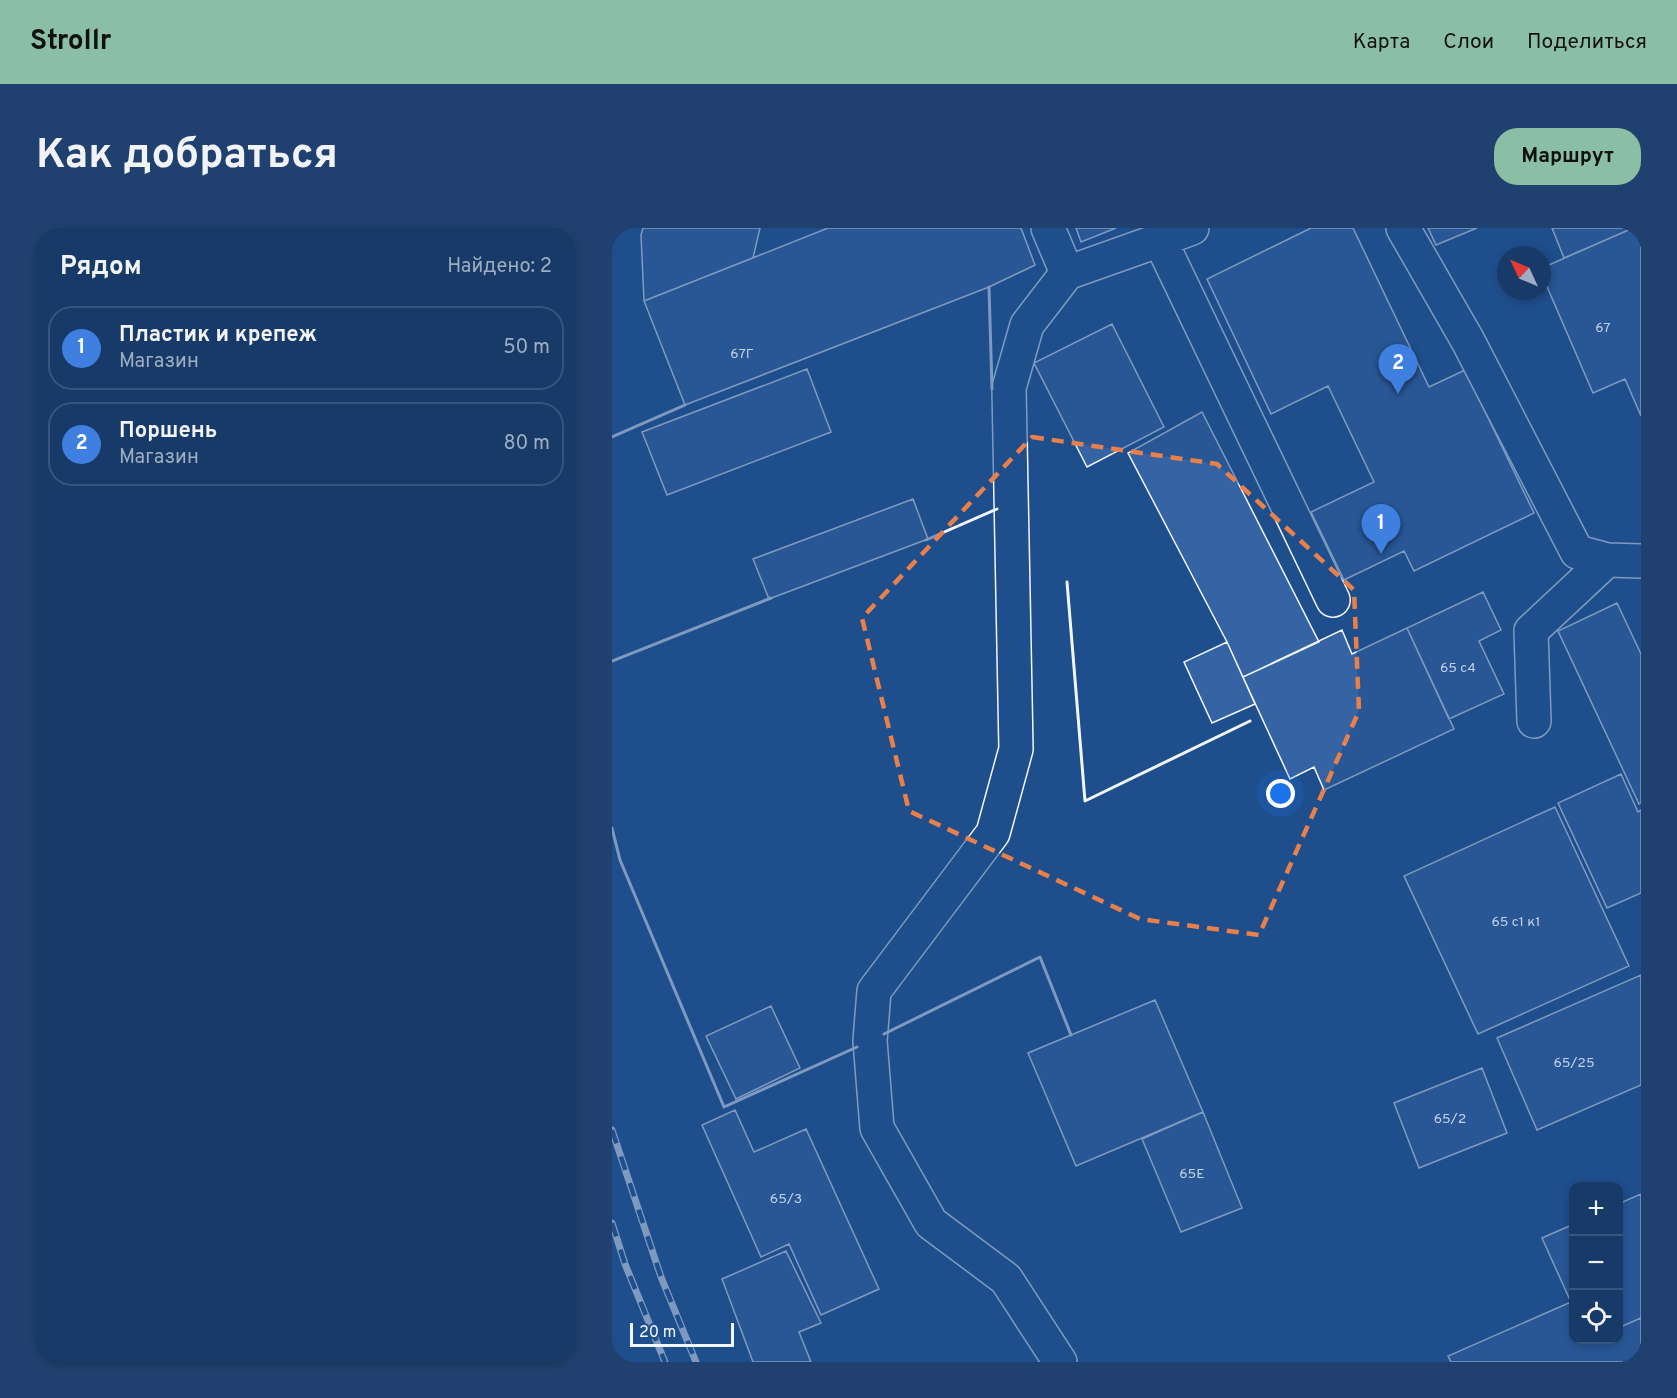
<!DOCTYPE html>
<html lang="ru">
<head>
<meta charset="utf-8">
<style>
	body { margin:0; font-family:Overpass,sans-serif; background:#20416f; color:#f1f3f6 }
	.controls { position:absolute; right:18px; bottom:18px; display:grid; overflow:hidden; border-radius:12px; box-shadow:0 3px 9px #0003 }
	.controls button { width:54px; height:54px; display:grid; place-items:center; padding:0; border:0; border-bottom:2px solid #36547d; background:#173a69; color:#f1f3f6; font:30px sans-serif }
	.compass { position:absolute; left:885px; top:18px; width:54px; height:54px; border-radius:50%; background:#173a69; box-shadow:0 3px 9px #0003; rotate:314deg }
	.scale { position:absolute; left:18px; bottom:15px; width:104px; box-sizing:border-box; padding-left:6px; border:3px solid #f2f6ff; border-top:0; font-size:16px; line-height:21px; white-space:nowrap; color:#f2f6ff; -webkit-text-stroke:4px #1f4e8c; paint-order:stroke }
	.you { position:absolute; left:669px; top:566px; width:21px; height:21px; margin:-15px; border:4px solid #fff; border-radius:50%; background:#1a73e8; box-shadow:0 0 0 9px #1a73e833 }
	.badge { display:grid; place-items:center; width:39px; height:39px; border-radius:50%; background:#8abfa5; color:#fff; font-size:20px; font-weight:700 }
	.pin { position:absolute; translate:-50% -50px; filter:drop-shadow(0 2px 3px #0008) }
	.pin::after { content:''; position:absolute; top:32px; width:21px; height:18px; background:inherit; clip-path:polygon(0 0,100% 0,50% 100%) }
	.list { margin:0; padding:0; list-style:none }
	h2 { display:flex; justify-content:space-between; align-items:center; height:78px; margin:0; padding:0 24px; font-size:26px }
	h2 small { font-size:20px; font-weight:400; color:#9eadc0 }
	.list li { display:grid; grid-template-columns:39px 1fr auto; gap:18px; align-items:center; box-sizing:border-box; height:84px; margin:0 12px 12px; padding:0 12px; border:2px solid #36547d; border-radius:24px }
	.list b { display:block; font-size:22px; white-space:nowrap }
	.list p { margin:0; font-size:20px; white-space:nowrap; color:#9eadc0 }
	.list em { font-size:20px; font-style:normal; color:#9eadc0 }
	.icon { flex:none; width:33px; height:33px; fill:none; stroke:currentColor; stroke-width:2; stroke-linecap:round; stroke-linejoin:round }
	.map { position:relative; flex:none; width:1029px; height:1134px; overflow:hidden; border-radius:24px }
	header { display:flex; align-items:center; gap:36px; box-sizing:border-box; height:84px; padding:0 30px; background:#8abfa5; color:#111 }
	header strong { font-size:28px }
	nav { display:flex; gap:33px; margin-inline-start:auto; font-size:21px }
	.intro { display:flex; align-items:center; justify-content:space-between; box-sizing:border-box; height:144px; padding:0 36px }
	h1 { margin:0; font-size:42px }
	.button { padding:15px 27px; border-radius:24px; background:#8abfa5; color:#111; font-size:21px; font-weight:700 }
	main { display:flex; gap:36px; padding:0 36px }
	aside { flex:1; background:#173a69; border-radius:24px; box-shadow:0 3px 9px #0003 }
	.map>svg:first-child { display:block }
	.building { fill:#3563a3; stroke:#f2f6ff; stroke-width:1.5 }
	.lines { fill:none; stroke-linecap:round; stroke-linejoin:round }
	.minor-casing { stroke:#f2f6ff; stroke-width:36 }
	.minor { stroke:#1f4e8c; stroke-width:33 }
	.rail-casing { stroke:#f2f6ff; stroke-width:7 }
	.rail { stroke:#1f4e8c; stroke-width:4.5; stroke-dasharray:14; stroke-linecap:butt }
	.wall { stroke:#f2f6ff; stroke-width:3 }
	.marked { fill:none; stroke:#ea8049; stroke-width:4.5; stroke-dasharray:12 8; stroke-linejoin:round }
	.labels { text-anchor:middle; stroke-width:4.5; stroke-linejoin:round; paint-order:stroke }
	.number-label { font-size:14px; fill:#c3d1e8 }
</style>
</head>
<body>
<header>
<strong>Strollr</strong>
<nav><a>Карта</a><a>Слои</a><a>Поделиться</a></nav>
</header>
<div class="intro"><h1>Как добраться</h1><a class="button">Маршрут</a></div>
<main>
<aside>
<h2>Рядом<small>Найдено: 2</small></h2>
<ul class="list">
<li><span class="badge" style="background:#3f7fe0">1</span><div><b>Пластик и крепеж</b><p>Магазин</p></div><em>50 m</em></li>
<li><span class="badge" style="background:#3f7fe0">2</span><div><b>Поршень</b><p>Магазин</p></div><em>80 m</em></li>
</ul>
</aside>
<div class="map">
<svg width="1029" height="1134" viewBox="0 0 1029 1134">
	<rect width="100%" height="100%" fill="#1f4e8c"/>
	<!-- building -->
	<path class="building" d="M31 0H148L141 30 32 73 29 7Z
		M216 0H409L423 37 377 59 73 177 32 73Z
		M464 0H504L469 14Z
		M699 0H741L817 159 853 142 922 285 802 343 792 323 732 352 699 284 762 254 716 158 659 186 595 51Z
		M816 0H865L824 17Z
		M940 0H1021L952 30Z
		M1021 0H1029V188L1013 151 981 165 930 47V40Z
		M500 96 552 199 475 239 422 135Z
		M195 141 219 204 55 267 30 204Z
		M590 184 707 414 631 449 615 414 516 225Z
		M301 271 316 311 157 371 141 331Z
		M871 364 889 402 867 413 892 466 837 491 795 400Z
		M1005 375 1029 426V575L1027 576 946 403Z
		M795 400 842 501 712 562 702 539 678 551 631 449 730 402 740 426Z
		M615 414 643 476 600 495 572 434Z
		M1009 546 1026 584 1029 582V665L995 680 946 575Z
		M943 579 1017 738 866 806 792 648Z
		M1029 747V857L925 902 885 810Z
		M543 772 591 884 464 938 416 825Z
		M159 778 188 840 124 871 94 808Z
		M870 840 895 905 807 940 782 875Z
		M123 882 142 924 194 901 267 1061 209 1087 177 1016 149 1029 90 897Z
		M591 884 630 980 569 1004 530 911Z
		M1029 966V1090L1006 1100V976Z
		M962 996V1081L930 1010Z
		M174 1023 209 1095 187 1104 199 1134H141L110 1051Z
		M959 1074 962 1081V1112H974L975 1113 979 1112H1006V1100L1029 1090V1134H839L836 1128Z"/>
	<g class="lines">
		<!-- minor casing -->
		<g class="minor-casing">
			<path id="minor" d="M436 0 455 45 548 12
				M580 0 548 12 721 372
				M791 0 856 113 965 324 995 332 1029 333
				M922 493 919 403 995 332
				M448 1134 394 1051 319 995 265 900 258 813 262 763 381 605 404 521 397 160 415 97 455 45"/>
		</g>
		<!-- minor -->
		<use href="#minor" class="minor"/>
		<!-- rail casing -->
		<g class="rail-casing">
			<path id="rail" d="M0 902 49 1049 84 1134
				M0 995 13 1036 53 1134"/>
		</g>
		<!-- rail -->
		<use href="#rail" class="rail"/>
		<!-- wall -->
		<path class="wall" d="M377 59 380 161
			M0 209 73 177
			M314 312 385 281
			M455 354 473 573 638 493
			M0 433 159 370
			M0 600 8 632 112 879 245 819
			M272 806 428 729 459 807"/>
	</g>
	<!-- marked area -->
	<path d="M0 0H1029V1134H0ZM420 209 605 236 742 362 747 483 647 707 528 691 297 583 250 390Z" fill="#1f4e8c" fill-opacity=".55" fill-rule="evenodd"/>
	<path class="marked" d="M420 209 605 236 742 362 747 483 647 707 528 691 297 583 250 390Z"/>
	<g class="labels">
		<!-- number labels -->
		<g class="number-label">
			<text x="991" y="104">67</text>
			<text x="130" y="130">67Г</text>
			<text x="846" y="444">65 с4</text>
			<text x="904" y="698">65 с1 к1</text>
			<text x="962" y="839">65/25</text>
			<text x="838" y="895">65/2</text>
			<text x="580" y="950">65Е</text>
			<text x="174" y="975">65/3</text>
		</g>
	</g>
</svg>
<div class="controls">
<button>+</button>
<button>−</button>
<button><svg class="icon" aria-label="locate" viewBox="0 0 24 24"><circle cx="12" cy="12" r="6"/><path d="M12 2v4M12 18v4M2 12h4M18 12h4"/></svg></button>
</div>
<svg class="compass" viewBox="-18 -18 36 36"><path d="M0-13l5 13h-10z" fill="#e53935"/><path d="M0 13l5-13h-10z" fill="#9eadc0"/></svg>
<div class="scale">20 m</div>
<div class="you"></div>
<div class="pin badge" style="left:769px;top:326px;background:#3f7fe0">1</div>
<div class="pin badge" style="left:786px;top:166px;background:#3f7fe0">2</div>
</div>
</main>
</body>
</html>
